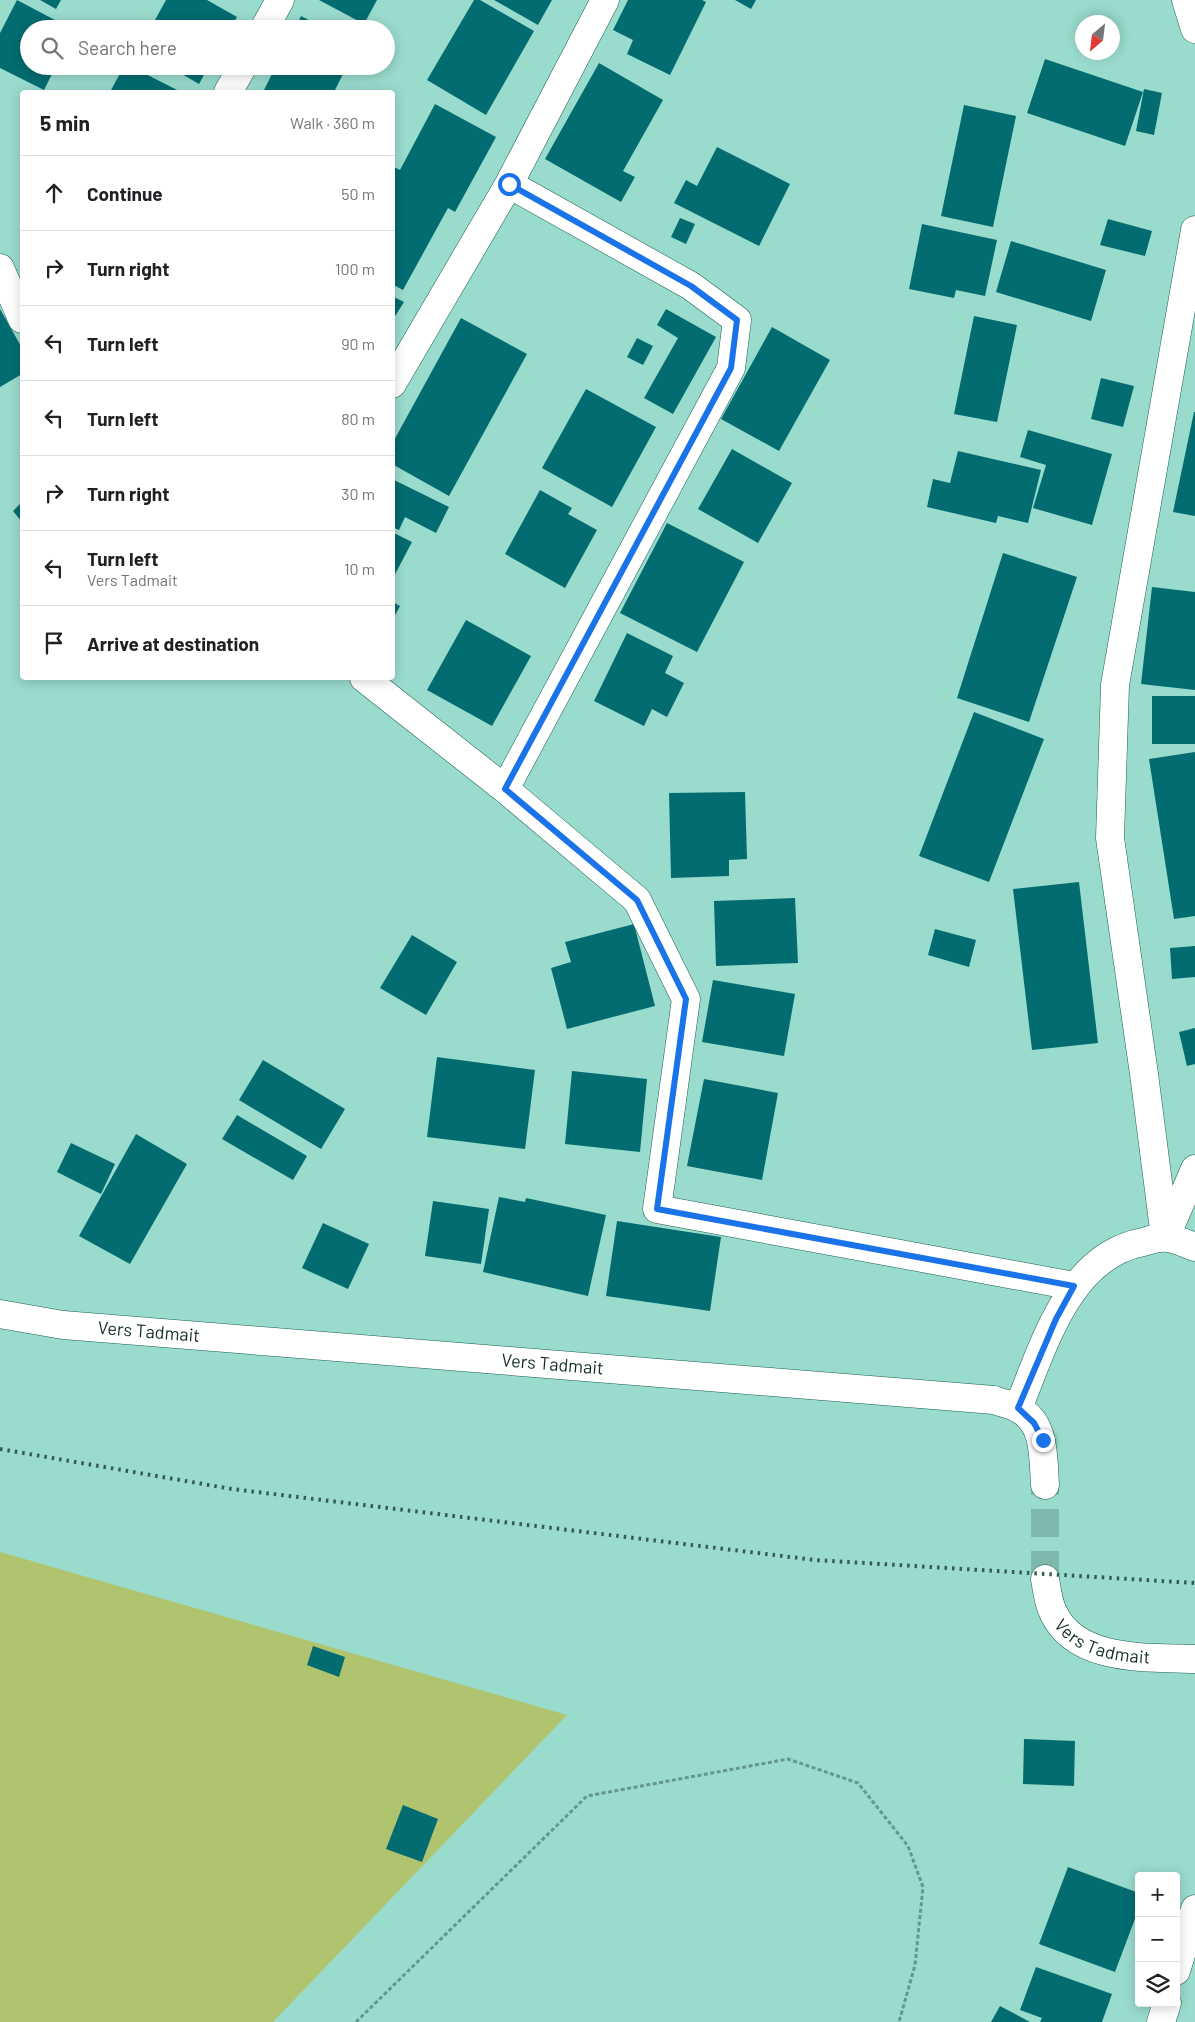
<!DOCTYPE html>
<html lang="en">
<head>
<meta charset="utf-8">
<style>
	body { margin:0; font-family:Barlow,sans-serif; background:#f2f2f2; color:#202124 }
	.controls { position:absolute; right:15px; bottom:15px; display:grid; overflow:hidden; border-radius:5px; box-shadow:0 2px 12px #0003 }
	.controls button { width:45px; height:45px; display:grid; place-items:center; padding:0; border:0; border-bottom:1px solid #e0e0e0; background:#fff; color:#202124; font:25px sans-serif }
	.compass { position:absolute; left:1075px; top:15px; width:45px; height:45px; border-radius:50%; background:#fff; box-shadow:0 2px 12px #0003; rotate:208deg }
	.stop { position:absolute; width:15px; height:15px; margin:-11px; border:4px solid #1a73e8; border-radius:50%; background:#fff }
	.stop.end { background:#1a73e8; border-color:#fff; box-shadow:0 1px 5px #0008 }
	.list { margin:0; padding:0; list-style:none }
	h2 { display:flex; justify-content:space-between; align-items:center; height:65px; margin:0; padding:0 20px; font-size:21px }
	h2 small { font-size:16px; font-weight:400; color:#757577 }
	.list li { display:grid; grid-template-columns:32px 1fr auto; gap:15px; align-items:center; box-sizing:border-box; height:75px; padding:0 20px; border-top:1px solid #e0e0e0 }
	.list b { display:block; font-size:19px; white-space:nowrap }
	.list p { margin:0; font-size:16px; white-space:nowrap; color:#757577 }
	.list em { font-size:16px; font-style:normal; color:#757577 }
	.icon { flex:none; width:28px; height:28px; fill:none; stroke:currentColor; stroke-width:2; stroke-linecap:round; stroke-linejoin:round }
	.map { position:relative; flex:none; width:1195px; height:2022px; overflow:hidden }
	.search { position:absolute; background:#fff; box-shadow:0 2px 12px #0003; left:20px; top:20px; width:375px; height:55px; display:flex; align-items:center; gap:12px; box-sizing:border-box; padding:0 18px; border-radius:28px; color:#757577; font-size:19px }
	.panel { position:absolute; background:#fff; box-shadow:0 2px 12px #0003; left:20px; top:90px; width:375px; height:590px; border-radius:5px }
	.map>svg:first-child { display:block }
	.green { fill:#b0c46f }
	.building { fill:#036c70 }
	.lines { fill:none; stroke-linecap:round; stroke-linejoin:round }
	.secondary-tunnel { stroke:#7eb8ac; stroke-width:28; stroke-dasharray:28 14; stroke-linecap:butt }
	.street-casing { stroke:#1b5f54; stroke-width:29 }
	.secondary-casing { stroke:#1b5f54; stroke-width:29 }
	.path { stroke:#64978d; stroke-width:3; stroke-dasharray:4 2.5; stroke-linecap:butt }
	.street { stroke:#fff; stroke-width:28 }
	.secondary { stroke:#fff; stroke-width:28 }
	.rail { stroke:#355a53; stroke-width:4; stroke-dasharray:2.5 5; stroke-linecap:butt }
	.route { stroke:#1a73e8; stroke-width:6 }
	.labels { text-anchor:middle; stroke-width:5; stroke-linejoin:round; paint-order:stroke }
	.street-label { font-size:18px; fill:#112c27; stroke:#99dbcd }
</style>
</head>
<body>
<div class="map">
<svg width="1195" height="2022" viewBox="0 0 1195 2022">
	<rect width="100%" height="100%" fill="#99dbcd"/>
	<!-- green -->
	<path class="green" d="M0 1552 567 1715 273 2022H0Z"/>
	<!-- building -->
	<path class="building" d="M17 0 72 29H29V66H56L44 90 0 68V33Z
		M40 0H61L56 9Z
		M166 0H207L237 17 230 29H150Z
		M319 0H377L364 24Z
		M474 0H480L534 31 486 115 427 80Z
		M494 0H552L538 25Z
		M628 0H702L706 2 670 75 627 54 633 40 613 30Z
		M735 0H756L751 9Z
		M301 16 326 29H295Z
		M1045 59 1143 92 1125 146 1027 113Z
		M599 63 663 100 623 171 635 177 621 202 545 159Z
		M124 66H130L181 92H110Z
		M168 66H209L199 84Z
		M276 66H347L334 92H263Z
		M1144 89 1162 93 1154 135 1136 131Z
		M435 104 496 137 455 212 448 208 403 290 392 284V166L400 170Z
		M964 105 1016 116 993 227 941 216Z
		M717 147 790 184 759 246 674 203 686 180 697 186Z
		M680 218 695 224 686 244 671 237Z
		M1108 219 1152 231 1145 256 1100 245Z
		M922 224 997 240 985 296 956 290 954 298 909 289Z
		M1011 241 1106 270 1091 321 996 292Z
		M392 296 404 302 392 321Z
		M0 309 22 348V374L0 387Z
		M666 309 716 337 673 414 644 398 678 338 657 325Z
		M974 316 1017 325 997 422 954 414Z
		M461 318 527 354 449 496 392 464V444Z
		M772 327 830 360 779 451 721 419Z
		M637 338 653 346 643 365 627 357Z
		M1101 378 1134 386 1123 427 1091 419Z
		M586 389 656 427 612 507 542 468Z
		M1194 412H1195V516L1173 512Z
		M1028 430 1112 454 1092 525 1033 508 1046 465 1020 457Z
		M732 449 792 483 758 543 698 509Z
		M958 451 1041 470 1028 523 998 516 996 523 927 507 933 479 950 483Z
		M392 479 449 507 436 533 405 517 399 530 392 527Z
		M540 490 572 508 568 514 597 530 565 588 505 554Z
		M22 502V522L13 511Z
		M667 523 744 562 697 652 620 613Z
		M392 532 412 542 392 580Z
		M1003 553 1077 577 1029 722 957 698Z
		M1152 587 1195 592V690L1141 684Z
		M392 602 400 606 392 621Z
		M466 620 531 656 492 726 427 690Z
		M627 633 673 656 665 673 684 683 667 717 652 709 644 726 594 701Z
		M1152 696H1195V744H1152Z
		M974 712 1044 739 989 882 919 856Z
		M1195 752V916L1174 919 1149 759Z
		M745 792 747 859 729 860V876L671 878 669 793Z
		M1079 882 1098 1043 1032 1050 1013 889Z
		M795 898 798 963 716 966 714 901Z
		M634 924 655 1006 567 1029 551 968 571 962 565 942Z
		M935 929 976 940 969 967 928 955Z
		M412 935 457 962 426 1015 380 988Z
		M1195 946V977L1172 979 1170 948Z
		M713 980 795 994 784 1056 702 1042Z
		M1195 1028V1064L1187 1066 1179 1032Z
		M437 1057 535 1070 525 1149 427 1137Z
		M263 1060 345 1109 321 1149 239 1100Z
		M572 1071 647 1079 640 1152 565 1144Z
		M704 1079 778 1093 762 1180 687 1166Z
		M237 1115 307 1156 293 1180 222 1139Z
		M136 1134 187 1164 130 1264 79 1236Z
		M71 1143 115 1164 101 1194 57 1172Z
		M499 1197 525 1202 526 1198 606 1215 588 1296 483 1272Z
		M433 1201 489 1209 481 1264 425 1256Z
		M617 1221 721 1237 710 1311 606 1296Z
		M323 1223 369 1244 348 1289 302 1268Z
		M313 1646 345 1657 339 1677 307 1665Z
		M1024 1739 1075 1741 1074 1786 1023 1784Z
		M403 1805 438 1819 422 1862 386 1849Z
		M1068 1867 1139 1893V1908L1115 1972 1039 1944Z
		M1036 1967 1112 1994 1102 2022H1040L1042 2018 1020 2010Z
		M1000 2006 1030 2022H991Z"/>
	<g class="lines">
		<!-- secondary-tunnel -->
		<path class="secondary-tunnel" d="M1045 1579V1485"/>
		<!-- street casing -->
		<g class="street-casing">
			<path id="street" d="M1186 0 1195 29
				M264 29 280 0
				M228 92 243 66
				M0 268 22 319
				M392 384 509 184 605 0
				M364 678 505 789 637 900 686 999 657 1209 1074 1286
				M505 789 731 368 737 320 691 286 509 184
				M1166 1236 1195 1169
				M1165 1237 1144 1074 1110 838 1115 685 1195 230
				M1176 1971 1195 1909
				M1161 2022 1167 2003"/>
		</g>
		<!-- secondary casing -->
		<g class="secondary-casing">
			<g id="secondary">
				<path id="s1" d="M0 1314 63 1325 994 1400C1001 1403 1010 1404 1017 1408 1046 1422 1043 1457 1045 1485"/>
				<path d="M1018 1408C1044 1346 1068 1256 1143 1242 1150 1240 1159 1237 1166 1238 1175 1238 1186 1244 1195 1247"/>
				<path id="s2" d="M1045 1579C1047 1589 1048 1602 1053 1612 1076 1663 1149 1657 1195 1659"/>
			</g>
		</g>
		<!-- path -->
		<path class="path" d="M356 2022 587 1796 788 1759 858 1783 908 1846 923 1887 915 1965 899 2022"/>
		<!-- street -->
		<use href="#street" class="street"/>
		<!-- secondary -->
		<use href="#secondary" class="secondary"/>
		<!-- rail -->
		<path class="rail" d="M0 1449 232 1489 815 1560 1195 1583"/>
	</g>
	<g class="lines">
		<!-- route -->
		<path class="route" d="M509 184 691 286 737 320 731 368 505 789 637 900 686 999 657 1209 1074 1286 1056 1319 1018 1408 1034 1423 1043 1440"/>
	</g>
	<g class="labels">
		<!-- street labels -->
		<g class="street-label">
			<text dy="6" stroke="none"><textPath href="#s1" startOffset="150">Vers Tadmait</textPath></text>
			<text dy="6" stroke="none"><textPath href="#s1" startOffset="555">Vers Tadmait</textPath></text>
			<text dy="6" stroke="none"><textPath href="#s2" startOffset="96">Vers Tadmait</textPath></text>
		</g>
	</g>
</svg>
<div class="controls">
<button>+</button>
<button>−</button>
<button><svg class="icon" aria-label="layers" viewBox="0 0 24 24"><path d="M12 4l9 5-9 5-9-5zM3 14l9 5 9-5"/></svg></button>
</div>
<svg class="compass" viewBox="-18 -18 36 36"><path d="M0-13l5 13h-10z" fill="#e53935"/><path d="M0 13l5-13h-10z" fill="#757577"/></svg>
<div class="stop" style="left:509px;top:184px"></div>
<div class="stop end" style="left:1043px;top:1440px"></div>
<div class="search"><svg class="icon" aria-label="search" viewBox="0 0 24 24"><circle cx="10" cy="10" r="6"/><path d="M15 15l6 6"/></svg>Search here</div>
<section class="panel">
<h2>5 min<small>Walk · 360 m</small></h2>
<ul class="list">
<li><svg class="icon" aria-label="ahead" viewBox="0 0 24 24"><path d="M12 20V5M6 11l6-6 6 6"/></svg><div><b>Continue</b></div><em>50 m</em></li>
<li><svg class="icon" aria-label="right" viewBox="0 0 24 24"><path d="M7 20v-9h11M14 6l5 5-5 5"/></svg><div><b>Turn right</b></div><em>100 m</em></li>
<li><svg class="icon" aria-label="left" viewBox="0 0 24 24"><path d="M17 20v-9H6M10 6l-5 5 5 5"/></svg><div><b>Turn left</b></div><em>90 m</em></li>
<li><svg class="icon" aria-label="left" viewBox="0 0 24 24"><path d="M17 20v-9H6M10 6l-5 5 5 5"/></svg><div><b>Turn left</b></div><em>80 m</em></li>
<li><svg class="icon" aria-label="right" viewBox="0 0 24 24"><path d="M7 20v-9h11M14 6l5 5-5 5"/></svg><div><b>Turn right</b></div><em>30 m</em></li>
<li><svg class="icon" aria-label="left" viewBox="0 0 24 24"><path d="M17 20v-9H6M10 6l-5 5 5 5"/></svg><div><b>Turn left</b><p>Vers Tadmait</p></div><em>10 m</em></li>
<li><svg class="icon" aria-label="arrive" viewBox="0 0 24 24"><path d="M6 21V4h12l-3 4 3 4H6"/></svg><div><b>Arrive at destination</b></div></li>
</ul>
</section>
</div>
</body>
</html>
